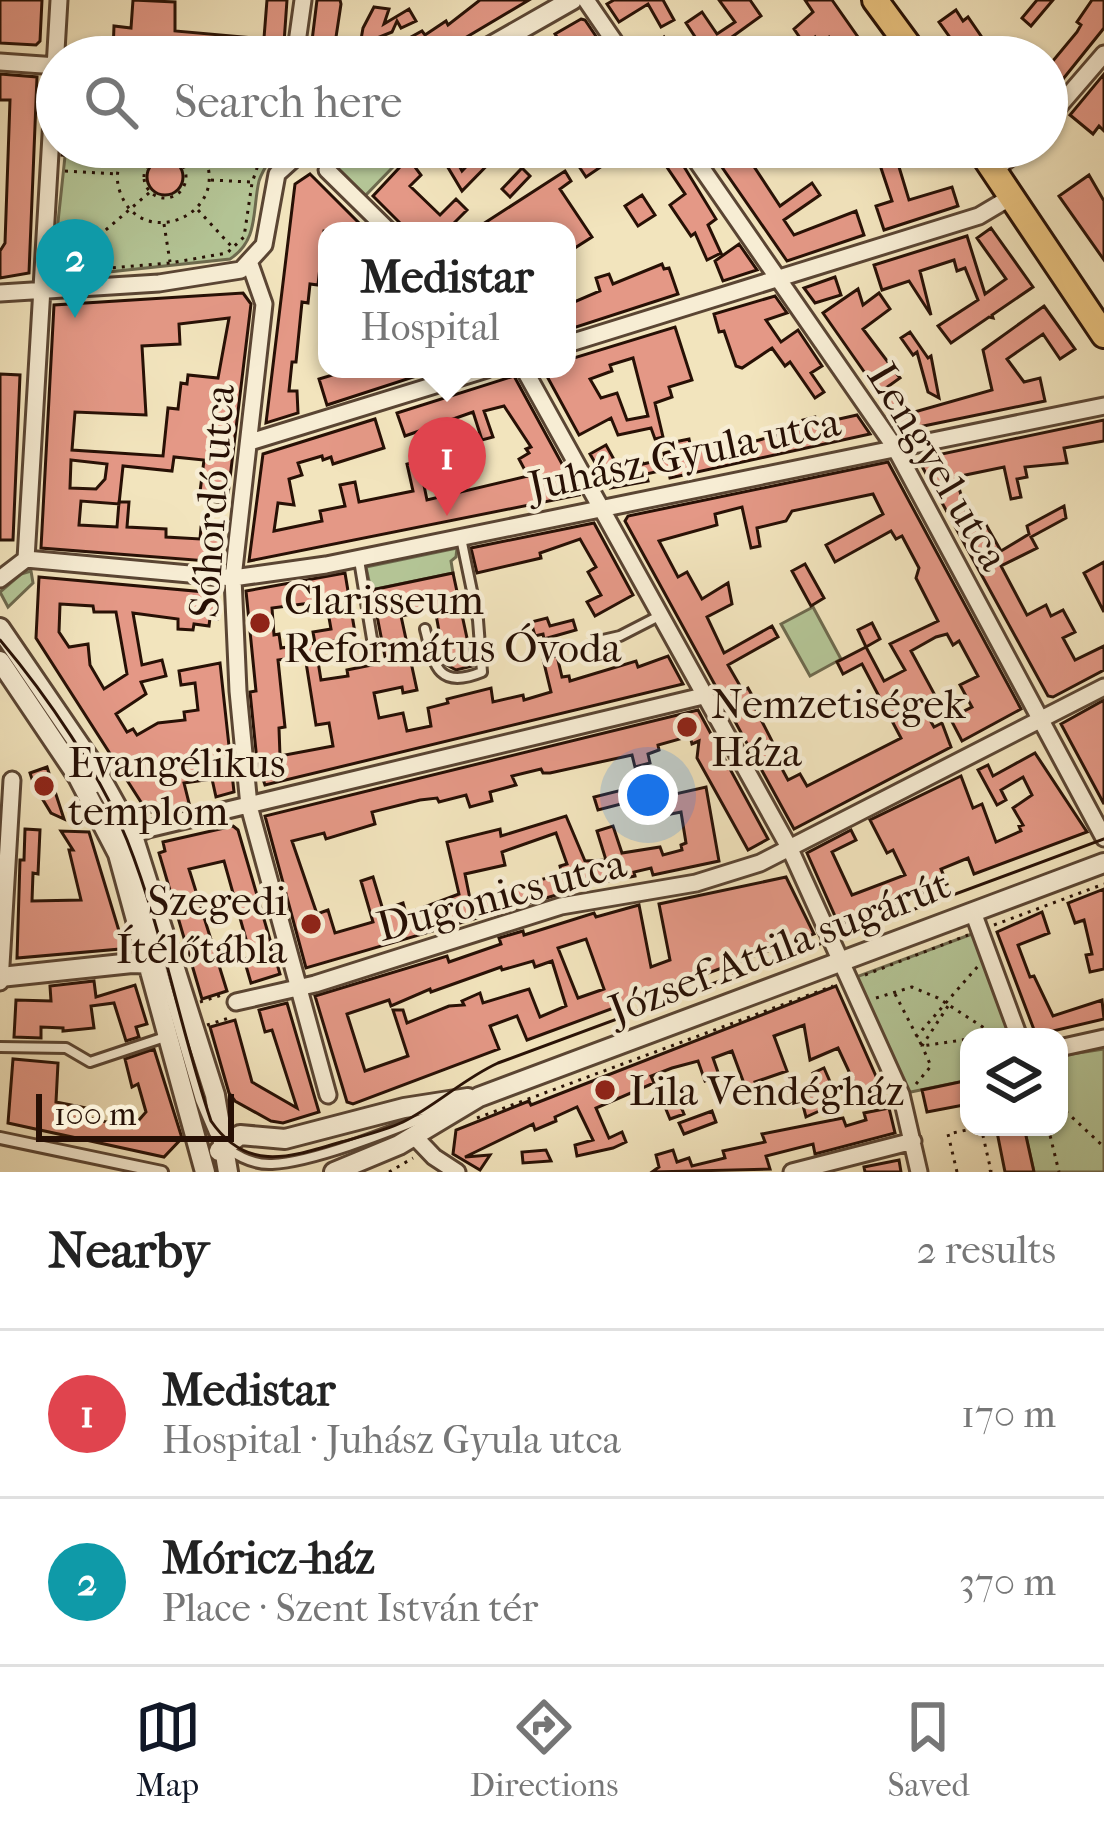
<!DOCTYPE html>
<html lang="en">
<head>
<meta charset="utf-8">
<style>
	body { margin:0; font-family:"IM FELL French Canon",serif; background:#f2f2f2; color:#222 }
	.controls { position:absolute; right:36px; bottom:36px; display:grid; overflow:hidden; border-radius:24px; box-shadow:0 3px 9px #0004 }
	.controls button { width:108px; height:108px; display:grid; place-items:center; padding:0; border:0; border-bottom:3px solid #e0e0e0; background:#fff; color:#222; font:60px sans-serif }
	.scale { position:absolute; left:36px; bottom:30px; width:198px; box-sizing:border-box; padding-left:12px; border:6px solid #271005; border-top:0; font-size:33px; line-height:42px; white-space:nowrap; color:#271005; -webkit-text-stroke:9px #f7edd4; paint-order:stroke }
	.you { position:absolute; left:648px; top:795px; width:42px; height:42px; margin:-30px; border:9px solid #fff; border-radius:50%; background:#1a73e8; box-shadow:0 0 0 18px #1a73e833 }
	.badge { display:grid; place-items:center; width:78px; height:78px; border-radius:50%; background:#111827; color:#fff; font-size:39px; font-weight:700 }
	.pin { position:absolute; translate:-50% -99px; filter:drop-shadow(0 3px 6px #0008) }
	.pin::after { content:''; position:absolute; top:63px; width:42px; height:36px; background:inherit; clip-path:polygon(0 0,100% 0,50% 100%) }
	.popup { position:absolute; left:318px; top:222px; width:258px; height:156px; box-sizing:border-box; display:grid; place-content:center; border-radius:24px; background:#fff; filter:drop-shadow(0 3px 9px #0005); font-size:39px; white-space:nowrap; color:#767676 }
	.popup b { font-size:45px; color:#222 }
	.popup::after { content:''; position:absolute; left:50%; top:100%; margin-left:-24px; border:24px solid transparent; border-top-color:#fff }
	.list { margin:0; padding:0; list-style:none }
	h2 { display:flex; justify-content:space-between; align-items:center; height:156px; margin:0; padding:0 48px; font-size:51px }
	h2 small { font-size:39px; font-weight:400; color:#767676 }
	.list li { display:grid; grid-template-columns:78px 1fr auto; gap:36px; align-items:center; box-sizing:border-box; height:168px; padding:0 48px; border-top:3px solid #e0e0e0 }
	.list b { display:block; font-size:45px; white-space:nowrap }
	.list p { margin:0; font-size:39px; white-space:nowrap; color:#767676 }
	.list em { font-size:39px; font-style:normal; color:#767676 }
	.icon { flex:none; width:66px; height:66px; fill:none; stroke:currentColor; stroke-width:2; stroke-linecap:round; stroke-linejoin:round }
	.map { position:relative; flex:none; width:1104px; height:1172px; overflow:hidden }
	.search { position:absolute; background:#fff; box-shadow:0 3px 9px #0004; left:36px; right:36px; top:36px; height:132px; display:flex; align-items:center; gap:30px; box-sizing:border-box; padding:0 42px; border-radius:66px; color:#767676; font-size:45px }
	.sheet { height:492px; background:#fff }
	nav { display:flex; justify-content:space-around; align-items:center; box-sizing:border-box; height:168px; border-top:3px solid #e0e0e0; background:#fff; font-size:33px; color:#767676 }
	nav a { display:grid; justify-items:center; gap:6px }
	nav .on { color:#111827 }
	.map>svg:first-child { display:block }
	.green { fill:#b4c596; stroke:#6e6a4e; stroke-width:3 }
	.building { fill:#e49886; stroke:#271005; stroke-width:3; fill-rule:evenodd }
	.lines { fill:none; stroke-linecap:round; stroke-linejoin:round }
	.service-casing { stroke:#5a4533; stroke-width:14 }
	.pedestrian-casing { stroke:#5a4533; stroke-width:16 }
	.minor-casing { stroke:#5a4533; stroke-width:21 }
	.tertiary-casing { stroke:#5a4533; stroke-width:24 }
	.primary-casing { stroke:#271005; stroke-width:30 }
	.path { stroke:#271005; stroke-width:3; stroke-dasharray:3 6; stroke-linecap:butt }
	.service { stroke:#f7edd4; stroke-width:8 }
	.pedestrian { stroke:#f7edd4; stroke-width:10 }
	.minor { stroke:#f7edd4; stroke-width:15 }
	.tertiary { stroke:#f7edd4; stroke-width:18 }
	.primary { stroke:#e9c27e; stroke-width:24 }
	.tram { stroke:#271005; stroke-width:3 }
	.poi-dot { fill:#8f2418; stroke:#f7edd4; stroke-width:4.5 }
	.labels { text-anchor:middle; stroke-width:9; stroke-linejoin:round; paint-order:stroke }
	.street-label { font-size:42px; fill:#271005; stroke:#f7edd4 }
	.poi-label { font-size:42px; fill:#271005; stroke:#f7edd4; text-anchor:start }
</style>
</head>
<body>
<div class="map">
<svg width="1104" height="1172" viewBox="0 0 1104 1172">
	<rect width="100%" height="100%" fill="#f2e4bd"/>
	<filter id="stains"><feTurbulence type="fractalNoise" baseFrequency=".00167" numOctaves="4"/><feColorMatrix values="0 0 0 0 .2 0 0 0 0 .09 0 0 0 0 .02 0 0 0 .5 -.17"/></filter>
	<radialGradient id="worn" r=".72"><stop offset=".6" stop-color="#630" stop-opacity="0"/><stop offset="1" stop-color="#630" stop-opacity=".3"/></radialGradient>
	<!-- green -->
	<path class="green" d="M66 147H278C272 158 263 168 259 181 252 211 259 240 230 259L52 278Z
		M358 147H382L393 167 363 198 330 164Z
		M457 548 456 557 451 561 453 573 371 590 366 567Z
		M31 571 33 583 8 607 0 592 21 574Z
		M813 607 841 659 810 676 781 624Z
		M980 931 1019 1037H969V1080L901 1094 848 980Z
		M1104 1049V1172H1034L1024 1127H1059V1056Z"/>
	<!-- building -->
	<path class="building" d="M0 0H42L40 41 36 45 0 43Z
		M133 0 175 2V31L254 38H264L267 0H287L283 57 113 51 114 26 131 28Z
		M317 0H340L341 4 333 57H310Z
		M480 0H529L433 57H395L416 45 411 37 422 31 425 35 446 21 448 25Z
		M614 0H663L674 20 661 27 648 4 619 22 607 4Z
		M719 0H750L761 16 707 55 686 23 702 12 717 34 735 22Z
		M805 0H832L872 57H843L829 37 819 44 815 37 805 45 794 29 813 12Z
		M1037 0H1053L1031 26 1022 18Z
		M1092 0H1104V28L1047 99V68L1077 32 1081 25 1077 22Z
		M374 7 389 9 384 24 409 9 416 21 401 28 397 21 392 32 360 45 363 28Z
		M956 10 963 21 968 17 992 52 986 57H964L939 22Z
		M581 19 585 20 610 57H591L582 43 567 52 555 34Z
		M664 37 674 52 666 57H637Z
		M0 74 37 77 29 273 0 278V251L5 243 10 100H0Z
		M1104 74V131L1099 126 1093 134 1070 115Z
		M62 147H98V158L62 155Z
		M386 147H400L421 175 410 186 440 215 456 199 467 210 446 231H408L373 196 399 168Z
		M449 147 462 171 485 147H505L462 191 440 154Z
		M611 147H630L586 177 580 168Z
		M642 147H672L716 219 708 225 721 253 707 260 695 233 691 236 670 205 685 194 662 160 654 164Z
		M708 147H741L780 206 812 183 820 195 784 220 794 235 856 211 864 235 787 261Z
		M889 147H893L909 200 952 187 958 206 884 230 876 206 892 201 879 162 884 160 882 152Z
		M147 177a18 18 0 1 1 36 0a18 18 0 1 1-36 0Z
		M522 168 530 176 510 197 502 189Z
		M565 171 571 181 560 189 592 237 567 253V231H487L483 224Z
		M310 174 367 231H324L318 285 310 284 308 303 302 302 296 362H292L289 391H297L298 413 266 423 295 184Z
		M1089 175 1104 201V260L1059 196Z
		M642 195 655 215 638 226 625 206Z
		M991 228 1033 287 992 315 993 318 989 317 951 343 938 326 978 300 965 268 957 271 954 260 920 271 931 315 909 281 882 290 874 265 967 236 985 294 1006 279 977 238Z
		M739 244 757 270 723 281 715 261Z
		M662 264 664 269 669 268 678 294 567 330V305L600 291 596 278 609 274 613 284Z
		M835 277 841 295 815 303 804 288Z
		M858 289 863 305 879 293 890 309 863 329 900 378 879 393 823 313Z
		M243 293 251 304 227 503 199 500 204 460 174 457 172 471 123 466 119 504 81 501 79 525 117 527 119 502H129L127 527 166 529V537L200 539 201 527 224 529 220 562 41 548 54 305ZM229 318 218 378 188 375 187 384 181 383 178 409 168 408 163 456 72 450 75 412 146 415 142 346 180 344 179 324ZM71 460 107 464 105 479 96 489 70 488Z
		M775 296 787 313 766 320 781 342 798 330 822 366 811 373 824 392 815 398 790 362 785 366 772 348 742 368 736 366 724 331 719 332 714 314Z
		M1044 306 1075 349 1060 359 1043 334 1007 359 1024 382 1040 378 1045 401 904 430 880 396 888 390 902 409 906 406 911 413 992 390 983 350Z
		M675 327 692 380 669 387 672 397 655 403 663 437 655 439 651 428 618 435 611 418 579 435 543 369H567V360ZM633 358 648 416 627 420 617 393 601 398 590 379 612 371 610 365Z
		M910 332 928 358 931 356 939 398 928 392 917 352 913 355 901 338Z
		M335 369H432V371L327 405 319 379 336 374Z
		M0 374 20 375 13 540H0Z
		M514 376 579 495 249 561 263 454 375 419 384 448 333 464 331 457 323 460 322 456 298 463 302 475 289 479 294 505 278 503 274 531 322 521 320 511 345 506 340 485 355 482 359 502 413 491 407 464 419 461 427 500 528 476 519 459 529 453 526 449 531 447 504 406 484 411 493 437 482 440 473 412 405 436 397 413Z
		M857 415 870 434 670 478 668 469 646 474 648 481 610 488 590 454 606 445 617 465 641 460 643 464 665 459 664 453 672 451 670 443 689 439 691 448 736 438 738 446 805 427 803 420 815 417 817 424Z
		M1104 420V441L1064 448 1067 463 1025 467 1027 477 1017 479 1021 497 1011 499 1004 467 956 477 969 524 978 519 981 525 985 523 1001 551 1029 534 1027 526 1064 506 1066 518 1031 537 1037 548 1001 566 1027 615 1046 605 1051 616 1063 610 1075 632 1063 638 1075 660 1104 646V670L1053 697 1048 696 918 459Z
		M888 462 1021 709 962 741 950 718 972 707 960 685 978 676 959 641 953 645 947 634 936 637 911 651 937 699 922 706 934 727 942 723 951 747 794 829 625 521 628 516ZM873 494 883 514 826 545 835 562 891 531 896 539 902 536 919 568 916 578 938 621 890 644 905 670 884 681 866 647 837 662 843 674 862 664 901 738 807 786 800 774 788 780 768 743 772 741 754 706 757 704 748 688 743 691 728 665 778 637 772 626 724 653 707 617 732 604 728 583 702 599 687 572 678 577 659 541 717 525 715 514 742 507 751 548 760 546 757 528 786 521 792 511Z
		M594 523 633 595 595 616 587 602 601 595 588 572 596 567 580 539 540 553 541 558 477 573 471 548Z
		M1104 562V612L1084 573Z
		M805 564 824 598 811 606 792 571Z
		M345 573 356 639 315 643 321 680 348 676 347 670 386 662 372 590 453 573 473 666 456 670 445 664 435 609 401 616 417 690 403 693 402 687 374 693 379 718 403 713 407 731 431 726 428 708 448 703 447 699 491 688 493 702 523 695 524 700 551 692 543 659 557 656 562 677 569 676 570 681 636 661 638 667 668 656 683 684 265 785 257 761 250 692 256 691 246 591ZM326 601 331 629 313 632 315 643 281 648 279 634 274 635 272 608ZM305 656 316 725 329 723 333 746 280 756 279 728 285 727 278 660Z
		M39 577 216 593 217 619 210 618 209 626 194 624 193 630 178 629V619L133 613 142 665 162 660 166 676 141 682 146 694 116 714 127 732 133 729 137 735 158 723 185 720 184 712 198 710 195 683 181 685 179 671 220 663 234 792 216 797 212 779 184 783 189 803 148 813 36 638ZM60 604 93 606 94 612H116L127 674 104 689 90 665 88 644 69 647 59 632Z
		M547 618 550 626 573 620 576 630 544 639 543 634 535 636 531 622Z
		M872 623 880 639 866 647 858 630Z
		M1104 700V804L1061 724Z
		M698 710 768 839 748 850 697 758 699 741 692 744 690 736 658 745 659 750 648 754 650 763 635 767 632 755 550 773H543L541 769 512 776 516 785 490 792 492 801 470 807 466 795 439 802 437 798 420 800 372 812 375 824 326 839 324 833 292 841 317 914 328 910 335 933 373 922 361 881 373 877 383 910 403 903 406 914 459 894 447 842 500 829 501 836 566 816 585 861 606 860 597 831 613 826 622 853 660 847 663 855 682 850 681 845 686 843 681 812 671 814 666 796 706 787 719 861 653 875 651 868 634 872 635 876 594 884 306 968 265 816ZM556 833 567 864 560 866 562 874 470 899 465 874 505 865 502 852Z
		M1035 753 1087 832 974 874 968 858 941 869 947 884 839 925 807 853 851 830 856 840 832 852 852 895 905 875 893 850 887 853 870 820 961 776 973 808 982 804 996 842 1021 831 1019 826 1023 825 1013 808 1032 795 1023 777 1001 790 1006 800 997 805 978 770 988 765 993 776Z
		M47 767 64 819 51 813 34 785 30 773Z
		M622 790 625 803 598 810 594 797Z
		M233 826 238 830 280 974 251 983 244 959 251 957 224 861 189 869 227 991 202 999 159 853 165 851 163 842Z
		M25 829 40 830 38 874 33 873 32 901 81 900 69 850H73L61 831 89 832 123 944 120 949 17 958 20 860H24Z
		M786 877 814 934 527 1040 517 1016 490 1026 499 1049 353 1104 347 1102 315 996 447 956 449 962 501 944 499 938 523 931 524 935 594 913 596 917 639 905 651 967 670 960 659 904ZM586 939 604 989 578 998 558 948ZM533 961 535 967 552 961 566 1006 540 1017 529 989 483 1003 480 993 462 1001 464 1005 449 1006 407 1023 403 1010H393L408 1056 365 1071 347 1014 389 1000 391 1006 430 989 431 992 501 967 502 970Z
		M1104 889V969L1090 972 1086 955 1092 954 1084 920 1075 923 1068 903Z
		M1042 912 1049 933 1018 945 1030 977 1034 976 1053 1016 1102 1000 1104 1019 1036 1035 997 932Z
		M94 981 96 997 135 985 147 1024 136 1027 139 1037 126 1041 114 1003 91 1006 94 1028 63 1031V1028L41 1027V1038L14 1037 16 1000 51 1001 50 986Z
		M836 986 879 1083 859 1093 838 1048 810 1060 804 1025 774 1036 787 1071 755 1082 759 1093 749 1097 732 1051 713 1058 719 1075 705 1081 698 1061 672 1068 651 1076 654 1083 596 1108 609 1138 622 1132 626 1142 613 1148 577 1156 575 1145 593 1140 577 1107 555 1117 556 1121 535 1130 533 1124 465 1157 490 1155 480 1170 453 1154 456 1130 529 1101 531 1105Z
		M287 1003 319 1112 283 1123 271 1121 235 1101 229 1093 210 1027 235 1020 252 1082 297 1108 272 1030 265 1032 259 1010Z
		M154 1049 182 1138 164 1157 8 1123 13 1059 58 1063 56 1102 91 1109 89 1118 132 1128 146 1112 138 1084 132 1087 125 1059Z
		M824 1068 839 1102 806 1117 801 1098 819 1093 813 1073Z
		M969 1080V1104L927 1112 922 1090Z
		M677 1097 684 1114 670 1119 663 1102Z
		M889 1108 895 1133 815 1154 813 1144 766 1156 770 1169 652 1172 659 1167 656 1155 673 1150 677 1162 689 1158 692 1166 725 1158 723 1151 765 1142 762 1134 843 1118 846 1126 866 1120 864 1113Z
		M712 1111 716 1122 684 1134 679 1123Z
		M996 1127H1024L1034 1172H1005Z
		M546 1150 551 1161 523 1163 522 1152Z
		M899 1160 901 1172H865L864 1167Z"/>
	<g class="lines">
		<!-- service casing -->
		<g class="service-casing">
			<path id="service" d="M359 560 374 651
				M425 629C434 666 438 690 482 672L478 620 461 538
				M594 642 620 636 659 616
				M76 755 96 788
				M113 817 128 854 200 1100 214 1133
				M0 1047 66 1048 90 1062 168 1036
				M228 1149C241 1158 255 1165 272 1164 316 1162 398 1128 441 1111"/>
		</g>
		<!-- pedestrian casing -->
		<g class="pedestrian-casing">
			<path id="pedestrian" d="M0 1138 162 1172"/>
		</g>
		<!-- minor casing -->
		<g class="minor-casing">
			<path id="minor" d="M586 0 625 57
				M295 57 303 0
				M0 62 57 66
				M1047 120 1104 54
				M687 147 894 446 1104 838
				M327 170 389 231
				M994 170 1024 147
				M250 264 264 304 233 578 238 691 249 806 328 1095
				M0 293 159 283 241 270 264 245 277 174 298 155 294 147
				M567 344 979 216 1011 197
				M524 369 790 849 901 1094 919 1172
				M250 442 487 369
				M26 559 59 0
				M0 579 26 559 233 578 326 565 1104 406
				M118 854 126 838 148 829 703 696
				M973 912 1019 1037
				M0 982 12 780
				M236 1002 315 984 561 906 696 883 760 863 1104 687
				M1059 1048 1104 1038
				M414 1136 434 1157 457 1172
				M792 1172 913 1141"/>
		</g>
		<!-- tertiary casing -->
		<g class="tertiary-casing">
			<path id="tertiary" d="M472 57 572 0
				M298 155 313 147
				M0 628 94 766 133 836 215 1095 228 1172
				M0 661 78 777 118 854 205 1172
				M0 977 132 963 156 964
				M219 1151 240 1135 285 1139 404 1108 468 1098
				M334 1172 399 1145 479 1097 1104 863"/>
		</g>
		<!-- primary casing -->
		<g class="primary-casing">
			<path id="primary" d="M875 0 917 57
				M978 147 1104 335"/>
		</g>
		<!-- path -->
		<path class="path" d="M128 147C119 161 114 175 120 192 142 255 241 211 199 147
			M144 177a21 21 0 1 1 42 0a21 21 0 1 1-42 0Z
			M65 171 117 174
			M211 180 250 182
			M198 210 232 247
			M164 224 170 262
			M58 271 150 192
			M59 272 170 263 227 253 244 237 252 183 264 147
			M994 925 1104 884
			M865 975 968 935
			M895 994 922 1046 969 1039
			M876 998 912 987 938 998 998 1037
			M200 1002 225 994
			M207 1025 232 1017
			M916 1037 979 965
			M916 1084 931 1066 922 1046 948 1006
			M1059 1105 1104 1147
			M477 1118 833 986
			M1048 1127 1059 1172
			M389 1172 413 1158
			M957 1172 948 1134 981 1127 991 1171 988 1172"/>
		<!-- service -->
		<use href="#service" class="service"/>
		<!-- pedestrian -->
		<use href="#pedestrian" class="pedestrian"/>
		<!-- minor -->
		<use href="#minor" class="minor"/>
		<!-- tertiary -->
		<use href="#tertiary" class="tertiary"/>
		<!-- primary -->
		<use href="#primary" class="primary"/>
		<!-- tram -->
		<path class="tram" d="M0 640C47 696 100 773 127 840 163 931 180 1029 211 1121 246 1172 288 1158 341 1142 362 1136 384 1131 403 1122 437 1105 463 1079 498 1063L1104 839"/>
	</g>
	<!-- markers -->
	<g class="poi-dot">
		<circle cx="260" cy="623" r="12"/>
		<circle cx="687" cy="727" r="12"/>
		<circle cx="44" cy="786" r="12"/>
		<circle cx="311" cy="924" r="12"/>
		<circle cx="605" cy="1090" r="12"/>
	</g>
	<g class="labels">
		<!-- street labels -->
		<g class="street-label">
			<text transform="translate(684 453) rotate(-12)" y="15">Juhász Gyula utca</text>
			<text transform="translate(939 466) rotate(59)" y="15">Lengyel utca</text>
			<text transform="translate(211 501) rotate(-86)" y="15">Sóhordó utca</text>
			<text transform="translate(501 894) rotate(-15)" y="15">Dugonics utca</text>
			<text transform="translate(779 946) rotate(-21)" y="15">József Attila sugárút</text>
		</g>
		<!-- poi labels -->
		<g class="poi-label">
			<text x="284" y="614">Clarisseum<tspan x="284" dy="48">Református Óvoda</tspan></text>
			<text x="711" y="718">Nemzetiségek<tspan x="711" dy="48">Háza</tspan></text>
			<text x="68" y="777">Evangélikus<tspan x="68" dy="48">templom</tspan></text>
			<text x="287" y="915" text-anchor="end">Szegedi<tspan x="287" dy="48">Ítélőtábla</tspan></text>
			<text x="629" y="1105">Lila Vendégház</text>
		</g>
	</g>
	<rect width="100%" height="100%" filter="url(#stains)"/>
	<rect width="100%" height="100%" fill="url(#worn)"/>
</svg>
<div class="controls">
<button><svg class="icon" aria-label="layers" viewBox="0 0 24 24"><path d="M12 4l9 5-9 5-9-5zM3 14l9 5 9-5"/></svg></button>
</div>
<div class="scale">100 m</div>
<div class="you"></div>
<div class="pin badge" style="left:447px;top:516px;background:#e0444e">1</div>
<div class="popup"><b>Medistar</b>Hospital</div>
<div class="pin badge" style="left:75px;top:318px;background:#0f9aa8">2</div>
<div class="search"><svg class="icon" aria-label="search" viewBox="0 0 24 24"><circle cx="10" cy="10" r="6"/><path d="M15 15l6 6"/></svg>Search here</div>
</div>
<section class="sheet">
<h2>Nearby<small>2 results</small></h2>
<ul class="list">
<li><span class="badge" style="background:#e0444e">1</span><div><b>Medistar</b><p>Hospital · Juhász Gyula utca</p></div><em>170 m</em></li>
<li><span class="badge" style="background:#0f9aa8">2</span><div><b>Móricz-ház</b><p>Place · Szent István tér</p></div><em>370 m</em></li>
</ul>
</section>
<nav>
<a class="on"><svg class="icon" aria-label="map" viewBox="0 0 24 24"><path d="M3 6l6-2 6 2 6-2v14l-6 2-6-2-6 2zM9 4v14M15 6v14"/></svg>Map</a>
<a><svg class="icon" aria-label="directions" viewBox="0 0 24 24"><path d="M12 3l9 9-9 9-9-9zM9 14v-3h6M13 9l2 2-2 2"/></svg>Directions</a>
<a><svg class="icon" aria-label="saved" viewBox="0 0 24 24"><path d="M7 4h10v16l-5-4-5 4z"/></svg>Saved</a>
</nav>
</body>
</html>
